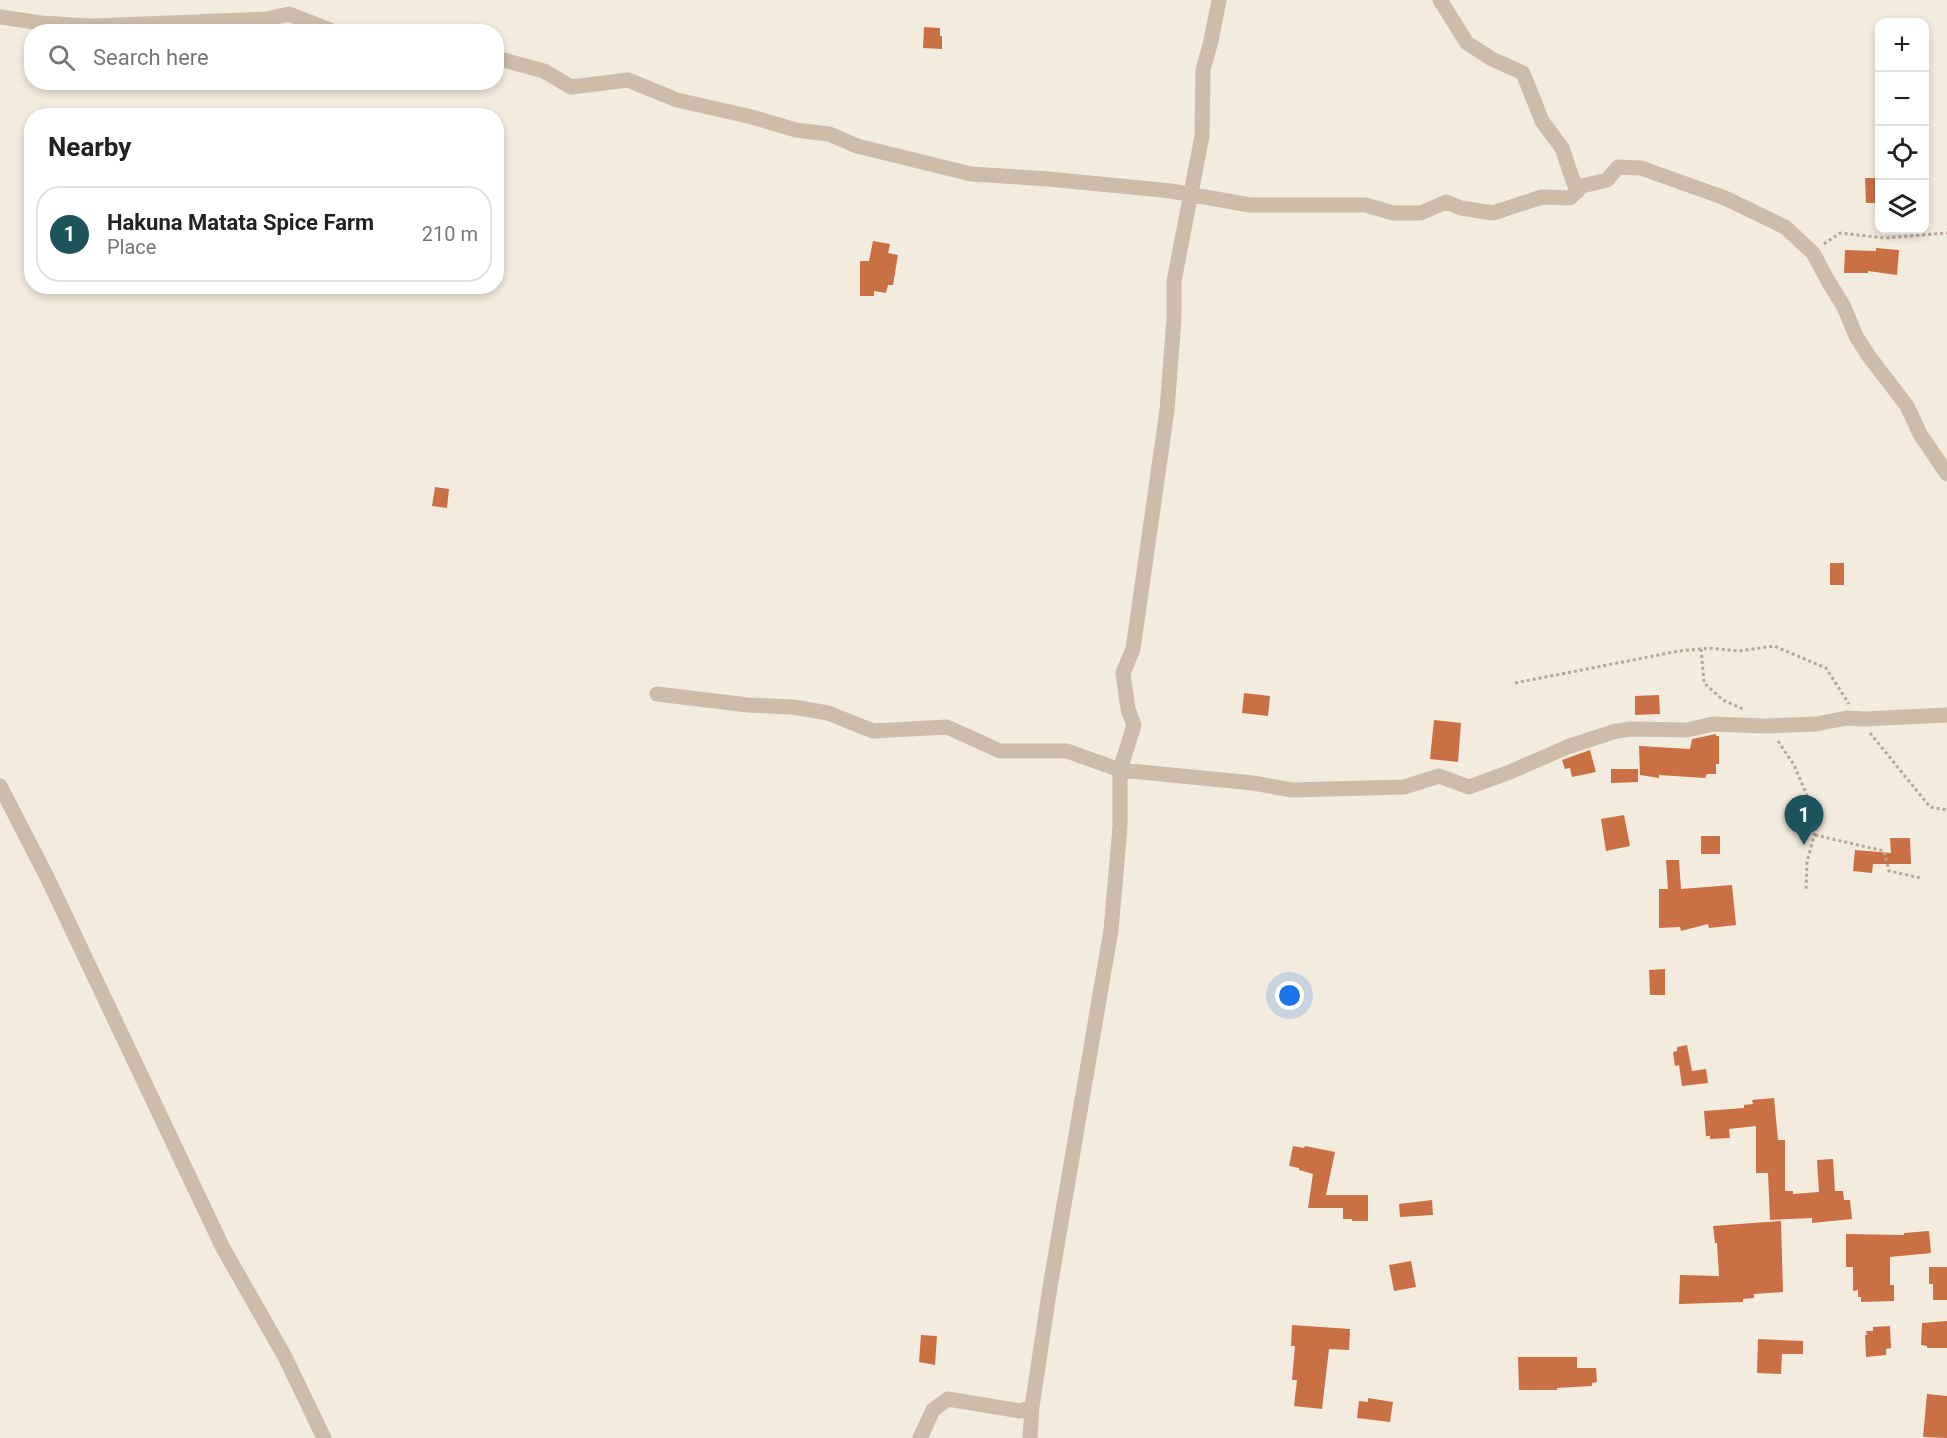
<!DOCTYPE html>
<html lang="en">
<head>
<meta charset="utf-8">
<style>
	body { margin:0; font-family:Roboto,sans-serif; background:#f2f2f2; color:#222 }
	.controls { position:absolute; right:18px; top:18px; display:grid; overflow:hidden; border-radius:12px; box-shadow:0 3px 9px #0003 }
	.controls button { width:54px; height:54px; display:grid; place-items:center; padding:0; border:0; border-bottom:2px solid #e0e0e0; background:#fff; color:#222; font:30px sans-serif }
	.you { position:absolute; left:1290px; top:996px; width:21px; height:21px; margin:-15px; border:4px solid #fff; border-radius:50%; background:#1a73e8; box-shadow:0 0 0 9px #1a73e833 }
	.badge { display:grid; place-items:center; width:39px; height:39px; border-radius:50%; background:#1d535d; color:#fff; font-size:20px; font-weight:700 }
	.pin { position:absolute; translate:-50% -50px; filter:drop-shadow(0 2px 3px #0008) }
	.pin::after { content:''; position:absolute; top:32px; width:21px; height:18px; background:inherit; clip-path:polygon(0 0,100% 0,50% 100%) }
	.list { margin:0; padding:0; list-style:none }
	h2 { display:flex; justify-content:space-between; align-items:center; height:78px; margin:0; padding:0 24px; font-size:26px }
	h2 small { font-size:20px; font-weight:400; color:#767676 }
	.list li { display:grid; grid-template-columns:39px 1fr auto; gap:18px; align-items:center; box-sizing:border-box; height:96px; margin:0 12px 12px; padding:0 12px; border:2px solid #e0e0e0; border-radius:24px }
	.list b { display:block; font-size:22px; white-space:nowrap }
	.list p { margin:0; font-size:20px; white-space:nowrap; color:#767676 }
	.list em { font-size:20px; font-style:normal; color:#767676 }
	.icon { flex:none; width:33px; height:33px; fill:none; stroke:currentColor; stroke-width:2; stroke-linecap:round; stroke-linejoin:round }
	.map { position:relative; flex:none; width:1947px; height:1438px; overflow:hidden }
	.search { position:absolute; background:#fff; box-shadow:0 3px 9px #0003; left:24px; top:24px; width:480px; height:66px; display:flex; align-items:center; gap:15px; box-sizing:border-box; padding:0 21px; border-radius:24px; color:#767676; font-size:22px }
	.panel { position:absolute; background:#fff; box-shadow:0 3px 9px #0003; left:24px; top:108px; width:480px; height:186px; border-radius:24px }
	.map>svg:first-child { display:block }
	.building { fill:#ca7045 }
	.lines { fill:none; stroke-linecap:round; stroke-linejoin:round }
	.path { stroke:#b8a693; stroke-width:3; stroke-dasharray:3 3; stroke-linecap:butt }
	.minor { stroke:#ccbca9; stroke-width:15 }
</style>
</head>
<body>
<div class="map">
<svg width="1947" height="1438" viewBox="0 0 1947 1438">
	<rect width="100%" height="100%" fill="#f3ebde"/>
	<!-- building -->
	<path class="building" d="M924 27 940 28V36H942V49L923 48Z
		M1865 178H1880V203H1866Z
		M873 241 890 244 888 253 898 255 893 285H888L886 293 874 291V296H860V261H869Z
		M1876 248 1899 250 1897 275 1868 271V273H1844L1845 250 1876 251Z
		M435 487 449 489 447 508 432 506Z
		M1830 563H1844V585H1830Z
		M1244 693 1270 696 1268 716 1242 713Z
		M1659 695 1660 714 1635 715V696Z
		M1434 720 1461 723 1458 762 1430 759Z
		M1716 734V736H1719V764H1716V774H1707L1705 778 1659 775V778L1640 775 1639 746 1690 749 1692 739Z
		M1590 750 1596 772 1572 777 1570 768 1565 769 1562 760Z
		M1611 769H1638V782L1611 783Z
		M1624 815 1630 846 1606 851 1601 819Z
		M1701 836H1720V854H1701Z
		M1890 838H1910L1911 864H1873L1872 873 1853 871 1855 850 1891 853Z
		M1666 860H1679L1681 889 1732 885 1736 925 1709 928 1708 924 1681 931 1680 927 1659 928V889H1668Z
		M1665 969V995H1650L1649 970Z
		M1687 1045 1692 1071 1706 1069 1708 1083 1682 1086 1679 1065 1675 1066 1673 1052 1677 1051V1047Z
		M1774 1098 1778 1140H1785V1191H1793V1194L1819 1192 1817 1160 1833 1159 1835 1191H1843L1844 1200H1850L1852 1219 1812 1223V1218L1770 1220 1768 1173H1756V1126L1729 1129 1730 1138 1710 1139V1136H1706L1704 1111 1744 1108V1105L1753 1104 1752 1100Z
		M1293 1146 1304 1148 1305 1146 1335 1152 1326 1195H1368V1221H1352V1219H1343V1208H1308L1313 1174 1299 1170V1168L1289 1166Z
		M1432 1200 1433 1215 1400 1217 1399 1204Z
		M1781 1221 1783 1292 1754 1294V1298L1743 1299V1302L1679 1304 1680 1275 1719 1276 1717 1243H1715L1713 1226Z
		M1929 1231 1931 1253 1890 1257V1285H1894V1301L1861 1302V1297H1858V1290L1853 1291V1267H1846V1234L1904 1235V1233Z
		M1411 1261 1416 1287 1394 1291 1389 1265Z
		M1929 1267H1947V1300H1933V1284H1929Z
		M1947 1321V1348H1927V1346L1921 1345 1922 1323Z
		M1292 1325 1350 1329 1349 1350 1329 1349 1322 1409 1294 1406 1297 1380H1292L1295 1346H1291Z
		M1890 1326 1891 1348 1886 1349V1355L1866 1357 1865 1335H1867L1866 1331H1873V1327Z
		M921 1335 937 1336 935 1365 919 1362Z
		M1758 1339 1803 1341V1354H1782L1781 1374 1757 1373Z
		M1518 1357H1577V1368H1596L1597 1382 1592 1383V1386L1557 1388V1390H1519Z
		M1927 1394 1947 1396V1438L1923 1437Z
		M1368 1398 1393 1402 1390 1422 1357 1418 1359 1401 1368 1402Z"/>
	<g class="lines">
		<!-- path -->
		<path class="path" d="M1824 244 1840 233 1885 238 1947 233
			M1701 649 1704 683 1723 700 1743 709
			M1515 683 1679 651 1709 648 1739 651 1774 646 1826 668 1849 704
			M1870 733 1930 807 1947 810
			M1778 741 1794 765 1818 821 1807 862 1806 891
			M1815 835 1884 851 1889 871 1921 878"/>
		<!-- minor -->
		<path class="minor" d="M1440 0 1467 43 1492 59 1523 73 1542 121 1562 148 1577 192
			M0 17 41 23 92 26 266 19 289 14 335 32
			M496 58 544 71 571 87 628 80 677 100 752 117 796 130 829 134 857 146 971 174 1049 179 1171 191 1250 205H1366L1393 213H1421L1446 202 1461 208 1493 213 1542 197 1570 198 1582 186 1607 180 1618 167 1641 168 1725 198 1785 227 1813 253 1827 279 1844 307 1856 336 1868 355 1907 406 1920 434 1947 474
			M657 694 748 705 793 707 828 713 873 731 947 727 1000 751H1067L1120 770 1253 783 1292 790 1404 787 1439 776 1469 787 1510 772 1567 747 1616 731 1632 729 1687 730 1713 724 1764 726 1816 724 1847 718 1864 719 1947 715
			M0 786 47 877 223 1248 285 1357 324 1438
			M920 1438 933 1410 948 1399 1020 1411 1032 1407
			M1030 1438 1032 1407 1050 1287 1111 930 1120 827V770L1134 725 1128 709 1123 673 1133 649 1167 410 1174 319V281L1202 136 1203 70 1211 41 1219 0"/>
	</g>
</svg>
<div class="controls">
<button>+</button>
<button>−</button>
<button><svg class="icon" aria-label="locate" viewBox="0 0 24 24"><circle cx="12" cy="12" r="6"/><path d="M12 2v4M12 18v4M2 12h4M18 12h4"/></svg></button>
<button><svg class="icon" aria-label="layers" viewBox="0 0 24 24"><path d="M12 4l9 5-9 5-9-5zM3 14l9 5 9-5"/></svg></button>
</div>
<div class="you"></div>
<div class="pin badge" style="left:1804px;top:845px">1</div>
<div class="search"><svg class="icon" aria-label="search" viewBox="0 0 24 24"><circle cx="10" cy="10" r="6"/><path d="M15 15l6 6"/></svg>Search here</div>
<section class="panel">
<h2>Nearby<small></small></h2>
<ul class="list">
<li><span class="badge">1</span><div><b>Hakuna Matata Spice Farm</b><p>Place</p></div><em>210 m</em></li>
</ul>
</section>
</div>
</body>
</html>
